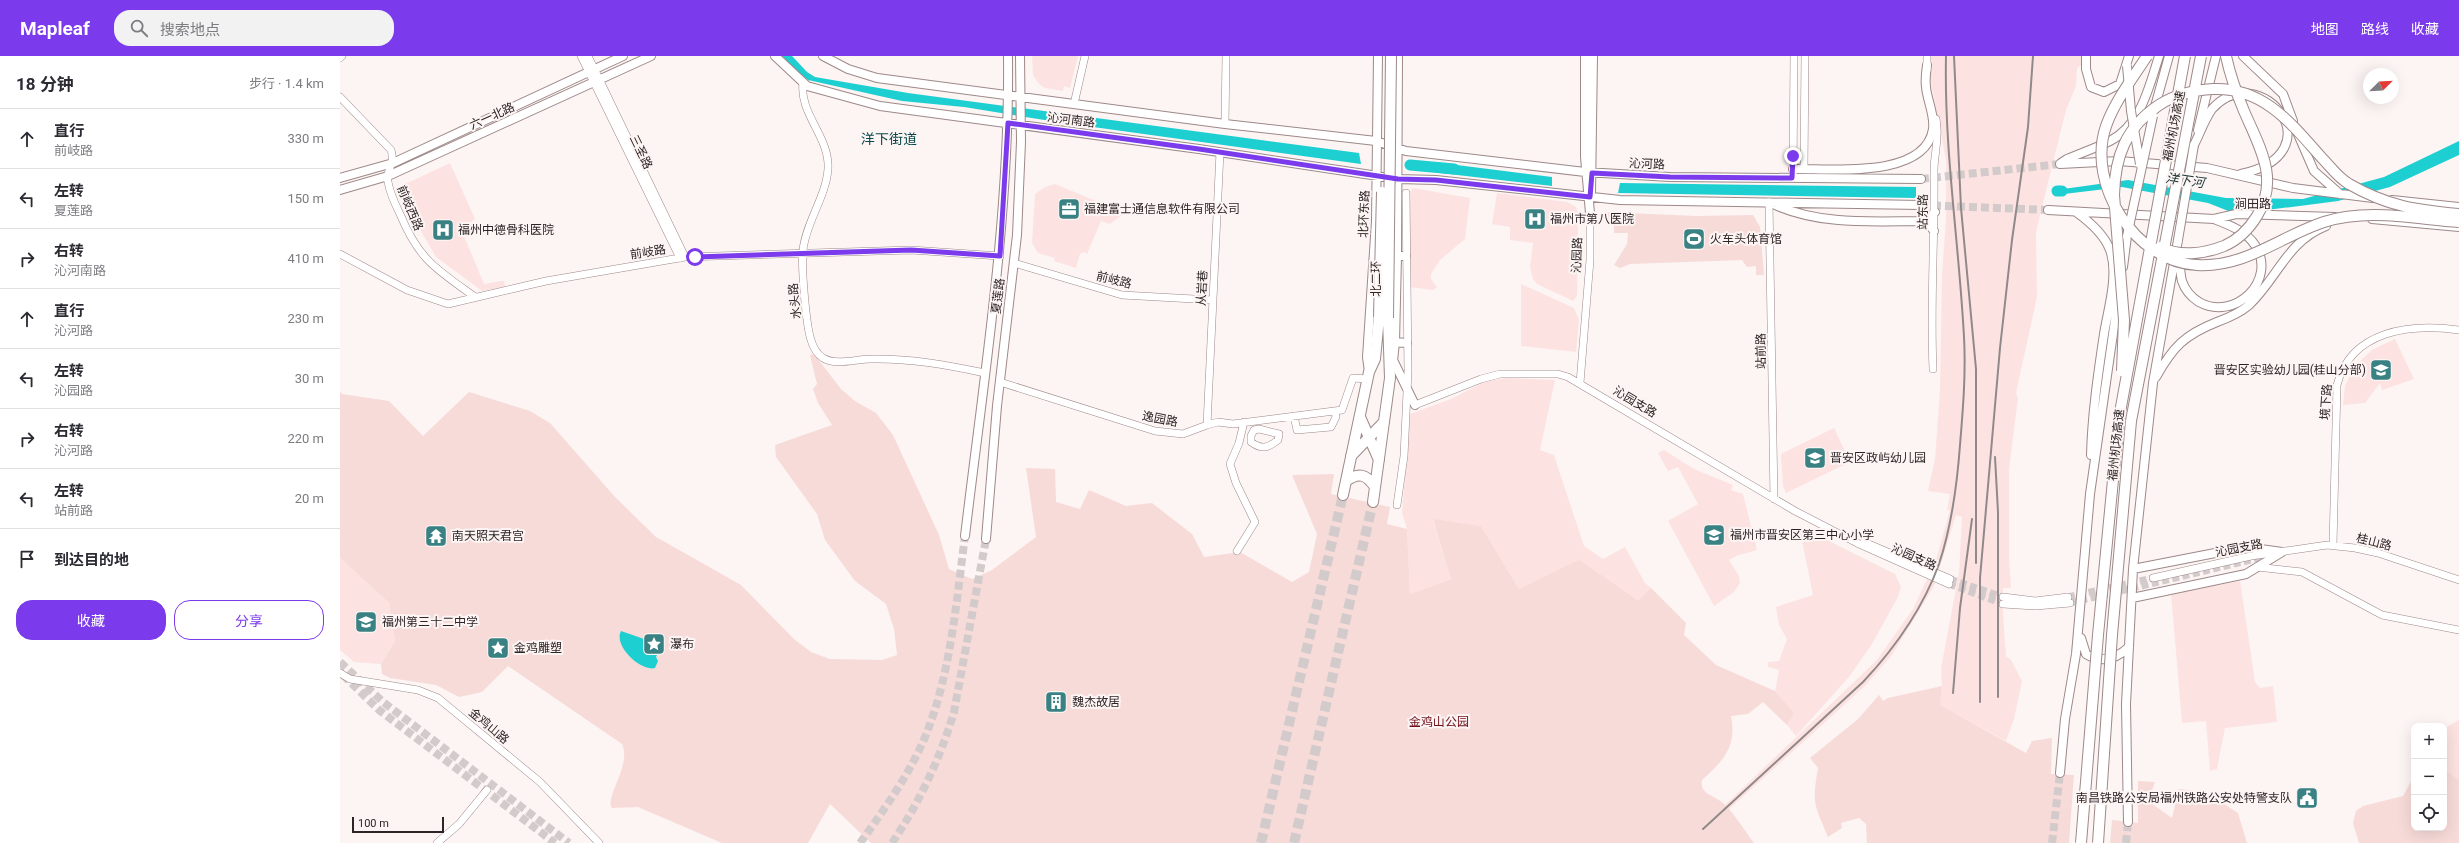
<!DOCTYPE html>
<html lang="zh">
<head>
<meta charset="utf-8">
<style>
	body { margin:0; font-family:Roboto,"Noto Sans SC",sans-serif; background:#f2f2f3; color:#2b2b33 }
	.controls { position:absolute; right:12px; bottom:12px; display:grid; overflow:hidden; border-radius:8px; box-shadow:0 4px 16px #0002 }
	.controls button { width:36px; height:36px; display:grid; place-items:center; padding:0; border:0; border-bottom:1px solid #e1e1e2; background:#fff; color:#2b2b33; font:20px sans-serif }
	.compass { position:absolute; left:2023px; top:12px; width:36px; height:36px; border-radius:50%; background:#fff; box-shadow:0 4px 16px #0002; rotate:66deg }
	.scale { position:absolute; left:12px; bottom:10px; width:92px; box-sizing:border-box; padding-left:4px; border:2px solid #2d2525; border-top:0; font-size:11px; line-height:14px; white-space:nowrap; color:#2d2525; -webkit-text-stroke:3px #fdf4f4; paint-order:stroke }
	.stop { position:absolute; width:12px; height:12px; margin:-9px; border:3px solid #7c3aed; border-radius:50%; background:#fff }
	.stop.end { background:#7c3aed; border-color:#fff; box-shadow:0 1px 4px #0008 }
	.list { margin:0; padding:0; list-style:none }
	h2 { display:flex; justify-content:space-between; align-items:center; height:52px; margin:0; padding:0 16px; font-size:17px }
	h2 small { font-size:13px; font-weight:400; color:#7c7c81 }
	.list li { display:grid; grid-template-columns:26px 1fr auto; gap:12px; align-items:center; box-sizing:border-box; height:60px; padding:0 16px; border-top:1px solid #e1e1e2 }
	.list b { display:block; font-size:15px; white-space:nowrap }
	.list p { margin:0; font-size:13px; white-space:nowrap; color:#7c7c81 }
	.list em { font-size:13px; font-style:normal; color:#7c7c81 }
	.actions { display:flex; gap:8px; padding:12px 16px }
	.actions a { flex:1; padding:9px 0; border:1px solid #7c3aed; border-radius:16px; text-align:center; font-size:14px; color:#7c3aed }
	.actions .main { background:#7c3aed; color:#fff }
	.icon { flex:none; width:22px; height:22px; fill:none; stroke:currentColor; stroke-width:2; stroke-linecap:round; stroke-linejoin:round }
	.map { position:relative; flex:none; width:2119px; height:787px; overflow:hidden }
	header { display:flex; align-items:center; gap:24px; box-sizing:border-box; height:56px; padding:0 20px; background:#7c3aed; color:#fff }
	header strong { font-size:19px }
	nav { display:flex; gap:22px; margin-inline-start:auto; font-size:14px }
	.search { width:280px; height:36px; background:#f2f2f3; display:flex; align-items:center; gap:10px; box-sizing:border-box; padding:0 14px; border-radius:16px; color:#7c7c81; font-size:15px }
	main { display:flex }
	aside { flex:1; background:#fff }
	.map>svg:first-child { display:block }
	.built { fill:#fce3e1 }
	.green { fill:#f7dbd9 }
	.water { fill:#1dcfd1 }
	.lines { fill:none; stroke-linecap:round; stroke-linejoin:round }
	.river { stroke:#1dcfd1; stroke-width:11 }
	.minor-tunnel { stroke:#d3cbcb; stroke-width:7; stroke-dasharray:7 3.5; stroke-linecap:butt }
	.major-tunnel { stroke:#d3cbcb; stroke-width:8; stroke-dasharray:8 4; stroke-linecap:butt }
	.highway-tunnel { stroke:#d3cbcb; stroke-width:10; stroke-dasharray:10 5; stroke-linecap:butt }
	.minor-casing { stroke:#9d8988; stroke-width:8 }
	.major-casing { stroke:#9d8988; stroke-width:10 }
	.highway-casing { stroke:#9d8988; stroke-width:12 }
	.minor { stroke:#fff; stroke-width:7 }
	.major { stroke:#fff; stroke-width:8 }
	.highway { stroke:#fff; stroke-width:10 }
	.rail { stroke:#918989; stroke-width:2 }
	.major-bridge-casing { stroke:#9d8988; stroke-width:10; stroke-linecap:butt }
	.highway-bridge-casing { stroke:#9d8988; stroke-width:12; stroke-linecap:butt }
	.major-bridge { stroke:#fff; stroke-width:8 }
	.highway-bridge { stroke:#fff; stroke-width:10 }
	.route { stroke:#7c3aed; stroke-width:5 }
	.labels { text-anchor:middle; stroke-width:4; stroke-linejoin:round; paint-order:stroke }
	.street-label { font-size:12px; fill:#2d2525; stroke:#fdf4f4 }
	.poi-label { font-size:12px; fill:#2d2525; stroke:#fdf4f4; text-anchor:start }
	.park-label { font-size:12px; fill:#6e0f18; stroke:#fdf4f4 }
	.water-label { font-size:13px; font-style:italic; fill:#1b3434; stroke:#fdf4f4 }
	.quarter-label { font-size:14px; fill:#064849; stroke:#fdf4f4 }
</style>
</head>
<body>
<header>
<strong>Mapleaf</strong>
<div class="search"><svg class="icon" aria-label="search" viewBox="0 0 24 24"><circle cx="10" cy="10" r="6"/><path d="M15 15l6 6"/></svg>搜索地点</div>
<nav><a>地图</a><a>路线</a><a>收藏</a></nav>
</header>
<main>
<aside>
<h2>18 分钟<small>步行 · 1.4 km</small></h2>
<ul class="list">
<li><svg class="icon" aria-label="ahead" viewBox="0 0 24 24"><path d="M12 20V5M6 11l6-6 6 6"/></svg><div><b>直行</b><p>前岐路</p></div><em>330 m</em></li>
<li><svg class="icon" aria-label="left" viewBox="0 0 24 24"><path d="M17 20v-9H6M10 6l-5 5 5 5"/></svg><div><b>左转</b><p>夏莲路</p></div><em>150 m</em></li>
<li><svg class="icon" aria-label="right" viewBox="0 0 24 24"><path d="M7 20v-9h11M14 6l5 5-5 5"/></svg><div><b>右转</b><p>沁河南路</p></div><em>410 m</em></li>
<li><svg class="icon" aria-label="ahead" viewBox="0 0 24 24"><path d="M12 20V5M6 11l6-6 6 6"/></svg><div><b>直行</b><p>沁河路</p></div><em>230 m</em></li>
<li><svg class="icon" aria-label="left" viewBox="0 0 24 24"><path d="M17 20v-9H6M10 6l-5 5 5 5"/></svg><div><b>左转</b><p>沁园路</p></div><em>30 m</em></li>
<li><svg class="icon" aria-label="right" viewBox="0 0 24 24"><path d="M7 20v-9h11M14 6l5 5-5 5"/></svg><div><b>右转</b><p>沁河路</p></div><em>220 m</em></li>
<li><svg class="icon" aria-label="left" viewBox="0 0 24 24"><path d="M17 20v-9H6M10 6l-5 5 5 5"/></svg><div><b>左转</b><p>站前路</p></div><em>20 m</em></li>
<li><svg class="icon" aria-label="arrive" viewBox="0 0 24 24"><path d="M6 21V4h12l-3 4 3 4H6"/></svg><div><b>到达目的地</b></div></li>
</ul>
<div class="actions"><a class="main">收藏</a><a>分享</a></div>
</aside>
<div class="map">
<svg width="2119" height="787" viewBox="0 0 2119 787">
	<rect width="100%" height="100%" fill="#fdf4f4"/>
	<!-- built -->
	<path class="built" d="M692 0H738L730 32 724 30 723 35 705 32 699 28 693 19Z
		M1590 0H1742V9L1737 12 1736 30 1726 54 1699 163 1696 177 1697 241 1676 337 1678 342 1669 413V502L1671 532H1663V558L1666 600 1671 604 1682 625 1674 663 1666 685 1599 649 1602 630 1601 612 1619 517 1622 461 1616 459 1594 530 1552 599 1525 630 1366 774 1361 772 1537 604 1573 553 1596 504 1610 454H1607L1610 438 1588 435 1595 403 1600 333 1602 220 1606 163V104L1590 23Z
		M110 107 135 163 124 171 128 178 124 180 144 228 161 225H164L165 231 142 235 96 201 82 177 61 130Z
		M715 128 785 157 770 168 761 165 747 198 744 196 740 198 736 212 714 205 715 202 698 197 692 187 695 138 705 131Z
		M1073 132 1130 142 1125 183 1100 204 1091 218V223L1097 231 1093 234 1070 231V136Z
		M1157 137 1227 146 1236 151 1238 158 1237 240 1233 245 1197 228 1193 223 1190 211 1193 187 1170 184V171L1152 168Z
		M1181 228 1234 252 1239 264 1236 296 1181 290Z
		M2055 283 2074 323 2042 334 2040 327 2025 347 2003 349 2005 330 2014 311 2032 294Z
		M1167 322 1215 324 1200 394 1214 399 1244 490 1263 503 1285 491 1305 527 1311 532 1298 544 1239 505 1179 533 1141 470 1093 464 1111 523 1070 538 1067 473 1062 457 1070 358 1111 343 1146 325Z
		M1494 372 1510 406 1446 437 1443 430 1441 398Z
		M1324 394 1354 413 1393 429 1391 434 1403 438 1417 494 1396 500 1389 504 1399 520 1400 527 1394 536 1374 550 1328 465 1358 448 1338 411 1328 415 1318 397Z
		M1459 470 1555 518 1561 531 1558 541 1532 588 1509 621 1456 680 1447 669 1453 657 1435 635 1439 614 1428 611V606L1439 605 1447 583 1439 569 1436 551 1473 539Z
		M0 502 49 547 55 585 41 608 14 606 0 594Z
		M1900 525 1915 626 1920 632 1933 630 1937 666 1885 672 1877 713 1870 715 1866 665 1842 667 1831 538Z
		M2119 664V724L2104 713V678L2108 670Z"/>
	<!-- green -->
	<path class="green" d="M1264 156 1356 160 1413 159 1420 171 1424 219H1416V210L1407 211 1402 204 1290 208 1280 212 1274 209 1287 188 1288 177H1274V164L1261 163Z
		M474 298 501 333 515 345 536 357 553 379 599 479 609 513 632 523 652 514 696 481 686 412 715 413 716 446 740 453 749 434 786 450 812 447 852 478 864 501 900 496 952 526 969 516 977 478 952 419 994 418 991 438 1050 451 1047 468 1067 473 1070 538 1111 523 1093 463 1141 470 1179 533 1239 504 1298 544 1311 532 1346 567 1344 579 1376 609 1435 635 1454 657 1447 669 1423 646 1408 658 1391 660C1397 691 1384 704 1362 724 1359 738 1375 740 1383 747 1395 758 1404 774 1414 787H531L490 748 468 787H382L298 751 272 752C264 741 292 710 282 688L168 610 142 636 119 641 96 629 50 622 42 618 41 608 55 585 49 547 0 502V336L2 338 49 345 83 380 129 336 190 355 210 367 275 441 316 481 401 529 455 584 471 596 490 603 542 604 557 599 554 573 546 548 515 525 485 484 477 458 436 401 435 389 492 369 478 347 473 333 477 328 470 299Z
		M1602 630 1600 649 1686 697 1692 685 1712 682 1711 718 1734 719 1729 787H1527L1526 768 1519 762 1501 767 1502 772 1488 781C1474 748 1472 747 1478 712L1470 702 1518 663 1539 639 1543 645 1548 642Z
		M2104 713 2119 724V787H2019L2013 767 2016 755 2023 750 2063 740 2074 720V772H2104Z
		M1798 725 1815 726 1808 745 1832 762 1839 733C1867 736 1875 742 1898 757L1907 787H1770L1772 764 1798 767Z"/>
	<!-- water -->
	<path class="water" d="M442 0H452L467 16 475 21 568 37 1019 97 1021 108 717 66 624 51 562 45 468 24 454 13Z
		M2119 85V99L2050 131 1998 145 1896 158 1868 147 1782 131 1724 138 1722 135 1723 133 1788 124 1886 142 1963 143 2044 121Z
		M1101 107 1212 121V130L1100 117Z
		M1280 127 1576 131V142L1278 137Z
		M281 575 304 583H310L314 578 323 580 324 585 316 601 318 605 315 612C301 616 273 590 281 575Z"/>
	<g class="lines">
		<!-- river -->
		<path class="river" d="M1070 109 1114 113
			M1717 135H1722"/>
		<!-- minor-tunnel -->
		<path class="minor-tunnel" d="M1610 523 1663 541
			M1609 528 1663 548
			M1728 541 1813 522
			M1730 547 1928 500"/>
		<!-- major-tunnel -->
		<path class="major-tunnel" d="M1581 123 1720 108
			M1581 149 1708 154
			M0 606 43 646 229 787
			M3 619 39 654 215 787
			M520 787C544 754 569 719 585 681 611 618 616 547 625 480
			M552 787C579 747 600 703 614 656L646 483
			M1712 787 1720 717
			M1786 787 1788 766"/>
		<!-- highway-tunnel -->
		<path class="highway-tunnel" d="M921 787 1003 439
			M954 787 1033 446"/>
		<!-- minor casing -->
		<g class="minor-casing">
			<path id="minor" d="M241 0 340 202
				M248 0 345 201
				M1587 0V14
				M0 2 2 0
				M463 27C459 58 490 81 488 113 486 141 466 166 463 194 461 210 466 269 471 284 473 291 477 298 483 302 496 310 516 303 531 303 569 302 607 309 645 317
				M0 41 51 94C56 109 45 114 48 126 50 137 55 148 60 158 79 204 96 213 135 241
				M734 48 745 0
				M885 68 886 0
				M1464 113 1465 0
				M1453 118 1454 0
				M1429 146 1434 443
				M0 198 67 234 108 248 206 225 345 201 571 194 660 200
				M674 207 782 239 872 244
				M1593 313C1590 247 1595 181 1594 115 1594 97 1600 81 1596 63
				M660 326 815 375 843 378 867 369 878 366 893 368 1002 354 1013 322 1028 323
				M1240 327 1250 204V157
				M1075 349 1141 323 1160 318H1218L1228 321 1455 455 1517 487 1609 528
				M954 360 957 374 991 371 996 361 995 355
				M867 369 880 96
				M919 373 939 378 938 384C928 392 922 394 911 386V380L914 374Z
				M1057 449 1064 400 1068 315 1066 137
				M1524 486 1610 523
				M1993 489 1997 329C2011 274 2071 267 2119 274
				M897 495 915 466 896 427 890 408 899 387 904 366
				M1917 511 1962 516 2042 559 2119 574
				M1813 522 1911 500 1987 489 2015 492 2038 497 2119 524
				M1663 541 1695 545 1728 541
				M1663 548 1696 550 1730 547
				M0 617 10 623 78 634 98 642 200 726 259 787
				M97 787 119 768 147 734"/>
		</g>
		<!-- major casing -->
		<g class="major-casing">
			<path id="major" d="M435 0 467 30 540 50 859 93 1058 123 1096 124 1280 144 1581 149
				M483 0 508 13 537 22 885 68 1036 85 1066 95 1245 116 1330 121 1581 123
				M1245 0V101L1250 157
				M1746 0V13L1751 31 1764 36 1780 28 1789 0
				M1903 0 1943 38 1953 65
				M1814 54 1829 0
				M1858 74 1876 0
				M1957 76 1974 115 2000 138
				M1854 89C1860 77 1865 63 1872 53 1921 0 1998 97 1901 118
				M1721 107 1727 103C1741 97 1756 92 1770 85 1801 69 1809 31 1819 0
				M1720 108 1779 105 1867 112 1953 132 2033 142
				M1453 113C1488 112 1585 124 1593 73 1595 59 1587 44 1586 31 1585 24 1586 16 1587 9
				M0 122 53 107 283 0
				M0 134 48 120 311 0
				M1251 136 1253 0
				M2052 144 2119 151
				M1433 148C1480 170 1535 165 1586 165L1595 156
				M1708 154 1874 163 1896 158 1995 161
				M1736 156C1750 166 1764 178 1770 194 1779 219 1768 253 1764 278 1758 318 1752 359 1751 399
				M2032 163 2119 171
				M1586 165 1594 175
				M1057 200H1066
				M1839 200C1840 208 1840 217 1842 225 1845 234 1851 241 1859 246 1895 266 1938 224 1915 189 1906 175 1889 169 1874 163
				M1783 211 1787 180
				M1055 286 1067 287
				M1053 304 1075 349
				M1053 305 1055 286 1057 200 1058 0
				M1029 316 1027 301 1036 165 1038 0
				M1816 321C1833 291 1844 279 1877 266 1888 262 1900 257 1909 249 1937 223 1947 185 1986 170
				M625 480C644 320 670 161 668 0
				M646 483 657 350 677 179 681 86 680 0
				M1793 513 1906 491 1942 496
				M1792 542 1906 518 1942 496
				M1741 582 1746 598C1762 608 1776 603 1789 591
				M1720 717 1725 663 1736 598 1750 438 1779 236
				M1788 766 1786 648 1793 513 1813 327 1838 184"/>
		</g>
		<!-- highway casing -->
		<g class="highway-casing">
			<path id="highway" d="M1020 361 1039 404
				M1011 400 1044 366
				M1006 425C1019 416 1026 418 1035 431
				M1003 439 1029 316 1035 303 1039 261
				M1033 446 1050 322 1048 262"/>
		</g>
		<!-- minor -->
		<use href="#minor" class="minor"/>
		<!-- major -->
		<use href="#major" class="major"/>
		<!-- highway -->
		<use href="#highway" class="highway"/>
		<!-- rail -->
		<path class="rail" d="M1614 0 1621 152 1636 313V507
			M1655 401 1658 456V641
			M1613 637 1620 552 1632 463
			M1640 646V522L1660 292 1672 184 1688 71 1693 0
			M1363 773 1523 626C1555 592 1583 552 1599 508 1612 469 1617 430 1620 389 1623 353 1626 317 1624 281 1619 187 1604 94 1606 0"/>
		<!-- major-bridge casing -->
		<g class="major-bridge-casing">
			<path id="major-bridge" d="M1787 10 1791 55 1800 108
				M1787 180 1813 60
				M1838 184 1854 89"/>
		</g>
		<!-- highway-bridge casing -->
		<g class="highway-bridge-casing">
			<path id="highway-bridge" d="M1807 0C1792 23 1775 45 1766 70 1746 128 1795 206 1857 209 1905 212 1941 180 1984 166 2028 152 2075 163 2119 166
				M1820 191C1839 201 1864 198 1884 190 1898 184 1909 173 1917 160 1940 123 1919 90 1904 55 1896 36 1890 19 1886 0
				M1039 261 1042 136
				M1048 262 1051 0
				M1782 315 1784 264 1774 139C1775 100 1786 71 1819 49 1836 38 1854 34 1873 33 1923 31 1951 67 1981 101 1990 110 1998 122 2009 128 2047 150 2076 154 2119 158
				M1741 787 1758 579 1779 362 1845 0
				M1758 787 1772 579 1791 365 1861 0"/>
		</g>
		<!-- major-bridge -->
		<use href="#major-bridge" class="major-bridge"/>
		<!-- highway-bridge -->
		<use href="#highway-bridge" class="highway-bridge"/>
	</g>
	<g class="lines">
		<!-- route -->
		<path class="route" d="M355 201 571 194 660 200 668 67 859 93 1058 123 1096 124 1250 141 1252 117 1330 121 1452 122 1453 100"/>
	</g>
	<!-- icons -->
	<defs>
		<g id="office-square" transform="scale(1.15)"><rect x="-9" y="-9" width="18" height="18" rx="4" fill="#398182" stroke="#fdf4f4"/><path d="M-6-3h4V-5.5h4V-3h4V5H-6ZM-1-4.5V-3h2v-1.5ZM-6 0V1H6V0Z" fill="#fff"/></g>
		<g id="hospital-square" transform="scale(1.15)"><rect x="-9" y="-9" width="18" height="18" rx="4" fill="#398182" stroke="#fdf4f4"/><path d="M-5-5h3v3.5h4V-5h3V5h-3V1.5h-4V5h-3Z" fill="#fff"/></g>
		<g id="stadium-square" transform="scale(1.15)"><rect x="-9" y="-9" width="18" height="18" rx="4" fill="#398182" stroke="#fdf4f4"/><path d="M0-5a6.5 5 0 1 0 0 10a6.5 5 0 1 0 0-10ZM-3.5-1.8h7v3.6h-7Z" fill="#fff"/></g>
		<g id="school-square" transform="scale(1.15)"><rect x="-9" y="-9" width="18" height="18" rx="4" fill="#398182" stroke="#fdf4f4"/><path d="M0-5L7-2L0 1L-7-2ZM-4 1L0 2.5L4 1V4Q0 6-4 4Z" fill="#fff"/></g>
		<g id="temple-square" transform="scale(1.15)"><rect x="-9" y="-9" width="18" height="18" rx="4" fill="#398182" stroke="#fdf4f4"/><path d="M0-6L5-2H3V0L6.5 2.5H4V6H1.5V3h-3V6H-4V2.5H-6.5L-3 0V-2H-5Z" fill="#fff"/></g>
		<g id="sight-square" transform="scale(1.15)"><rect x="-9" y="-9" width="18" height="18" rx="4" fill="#398182" stroke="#fdf4f4"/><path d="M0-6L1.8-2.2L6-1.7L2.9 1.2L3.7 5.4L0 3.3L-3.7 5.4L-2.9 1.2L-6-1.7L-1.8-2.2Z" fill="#fff"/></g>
		<g id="building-square" transform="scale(1.15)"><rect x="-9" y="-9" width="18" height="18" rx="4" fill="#398182" stroke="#fdf4f4"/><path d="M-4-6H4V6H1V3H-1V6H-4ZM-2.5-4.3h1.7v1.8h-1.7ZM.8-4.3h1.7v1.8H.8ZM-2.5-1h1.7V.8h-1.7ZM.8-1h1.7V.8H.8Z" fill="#fff"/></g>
		<g id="civic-square" transform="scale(1.15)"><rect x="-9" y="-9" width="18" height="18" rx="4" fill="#398182" stroke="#fdf4f4"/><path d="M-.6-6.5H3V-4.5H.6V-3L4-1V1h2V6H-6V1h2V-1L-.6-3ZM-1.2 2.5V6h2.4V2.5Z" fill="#fff"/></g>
	</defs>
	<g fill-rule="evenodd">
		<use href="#office-square" x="729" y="153"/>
		<use href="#hospital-square" x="1195" y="163"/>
		<use href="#hospital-square" x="103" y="174"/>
		<use href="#stadium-square" x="1354" y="183"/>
		<use href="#school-square" x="2041" y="314"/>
		<use href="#school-square" x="1475" y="402"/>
		<use href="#school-square" x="1374" y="479"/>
		<use href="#temple-square" x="96" y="480"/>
		<use href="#school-square" x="26" y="566"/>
		<use href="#sight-square" x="314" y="588"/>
		<use href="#sight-square" x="158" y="592"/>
		<use href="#building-square" x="716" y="646"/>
		<use href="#civic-square" x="1967" y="742"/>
	</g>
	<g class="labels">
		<!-- street labels -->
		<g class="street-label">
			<text transform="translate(152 60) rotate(-24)" y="4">六一北路</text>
			<text transform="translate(731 64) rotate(7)" y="4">沁河南路</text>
			<text transform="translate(1834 70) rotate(-79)" y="4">福州机场高速</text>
			<text transform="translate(301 96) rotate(64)" y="4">三圣路</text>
			<text transform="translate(1307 108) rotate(2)" y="4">沁河路</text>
			<text x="1913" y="152">涧田路</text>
			<text transform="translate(70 152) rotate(67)" y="4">前岐西路</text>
			<text transform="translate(1583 156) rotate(-89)" y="4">站东路</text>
			<text transform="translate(1024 158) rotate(-88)" y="4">北环东路</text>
			<text transform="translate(308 196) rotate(-9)" y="4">前岐路</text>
			<text transform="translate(1237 199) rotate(-88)" y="4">沁园路</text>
			<text transform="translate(1036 223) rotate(-90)" y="4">北二环</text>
			<text transform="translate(774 224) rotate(14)" y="4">前岐路</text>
			<text transform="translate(862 232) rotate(-87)" y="4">从岩巷</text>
			<text transform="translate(658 240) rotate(-83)" y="4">夏莲路</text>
			<text transform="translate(455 245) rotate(-96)" y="4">水头路</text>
			<text transform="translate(1421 295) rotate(-91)" y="4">站前路</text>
			<text transform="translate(1295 346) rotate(31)" y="4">沁园支路</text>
			<text transform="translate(1986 346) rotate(-86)" y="4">境下路</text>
			<text transform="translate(820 363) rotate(11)" y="4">逸园路</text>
			<text transform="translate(1776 389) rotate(-84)" y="4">福州机场高速</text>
			<text transform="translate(2034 486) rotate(14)" y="4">桂山路</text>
			<text transform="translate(1899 492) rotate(-11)" y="4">沁园支路</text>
			<text transform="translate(1574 501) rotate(24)" y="4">沁园支路</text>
			<text transform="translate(149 670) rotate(40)" y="4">金鸡山路</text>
		</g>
		<!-- poi labels -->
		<g class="poi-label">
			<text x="744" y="157">福建富士通信息软件有限公司</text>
			<text x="1210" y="167">福州市第八医院</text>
			<text x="118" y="178">福州中德骨科医院</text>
			<text x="1370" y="187">火车头体育馆</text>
			<text x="2026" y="318" text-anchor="end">晋安区实验幼儿园(桂山分部)</text>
			<text x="1490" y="406">晋安区政屿幼儿园</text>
			<text x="1390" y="483">福州市晋安区第三中心小学</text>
			<text x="112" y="484">南天照天君宫</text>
			<text x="42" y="570">福州第三十二中学</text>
			<text x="330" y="592">瀑布</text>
			<text x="174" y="596">金鸡雕塑</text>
			<text x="732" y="650">魏杰故居</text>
			<text x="1952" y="746" text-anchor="end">南昌铁路公安局福州铁路公安处特警支队</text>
		</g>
		<!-- park labels -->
		<g class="park-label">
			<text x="1099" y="670">金鸡山公园</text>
		</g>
		<!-- water labels -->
		<g class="water-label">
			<text transform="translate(1845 124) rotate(8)" y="5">洋下河</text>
		</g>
		<!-- quarter labels -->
		<g class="quarter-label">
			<text x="549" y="88">洋下街道</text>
		</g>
	</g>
</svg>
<div class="controls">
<button>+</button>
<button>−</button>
<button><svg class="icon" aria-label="locate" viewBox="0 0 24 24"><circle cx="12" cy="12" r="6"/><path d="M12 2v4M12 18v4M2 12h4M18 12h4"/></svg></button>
</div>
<svg class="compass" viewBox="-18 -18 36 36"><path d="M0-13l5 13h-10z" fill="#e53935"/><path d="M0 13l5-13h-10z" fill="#7c7c81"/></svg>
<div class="scale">100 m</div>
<div class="stop" style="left:355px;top:201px"></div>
<div class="stop end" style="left:1453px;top:100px"></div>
</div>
</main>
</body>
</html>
